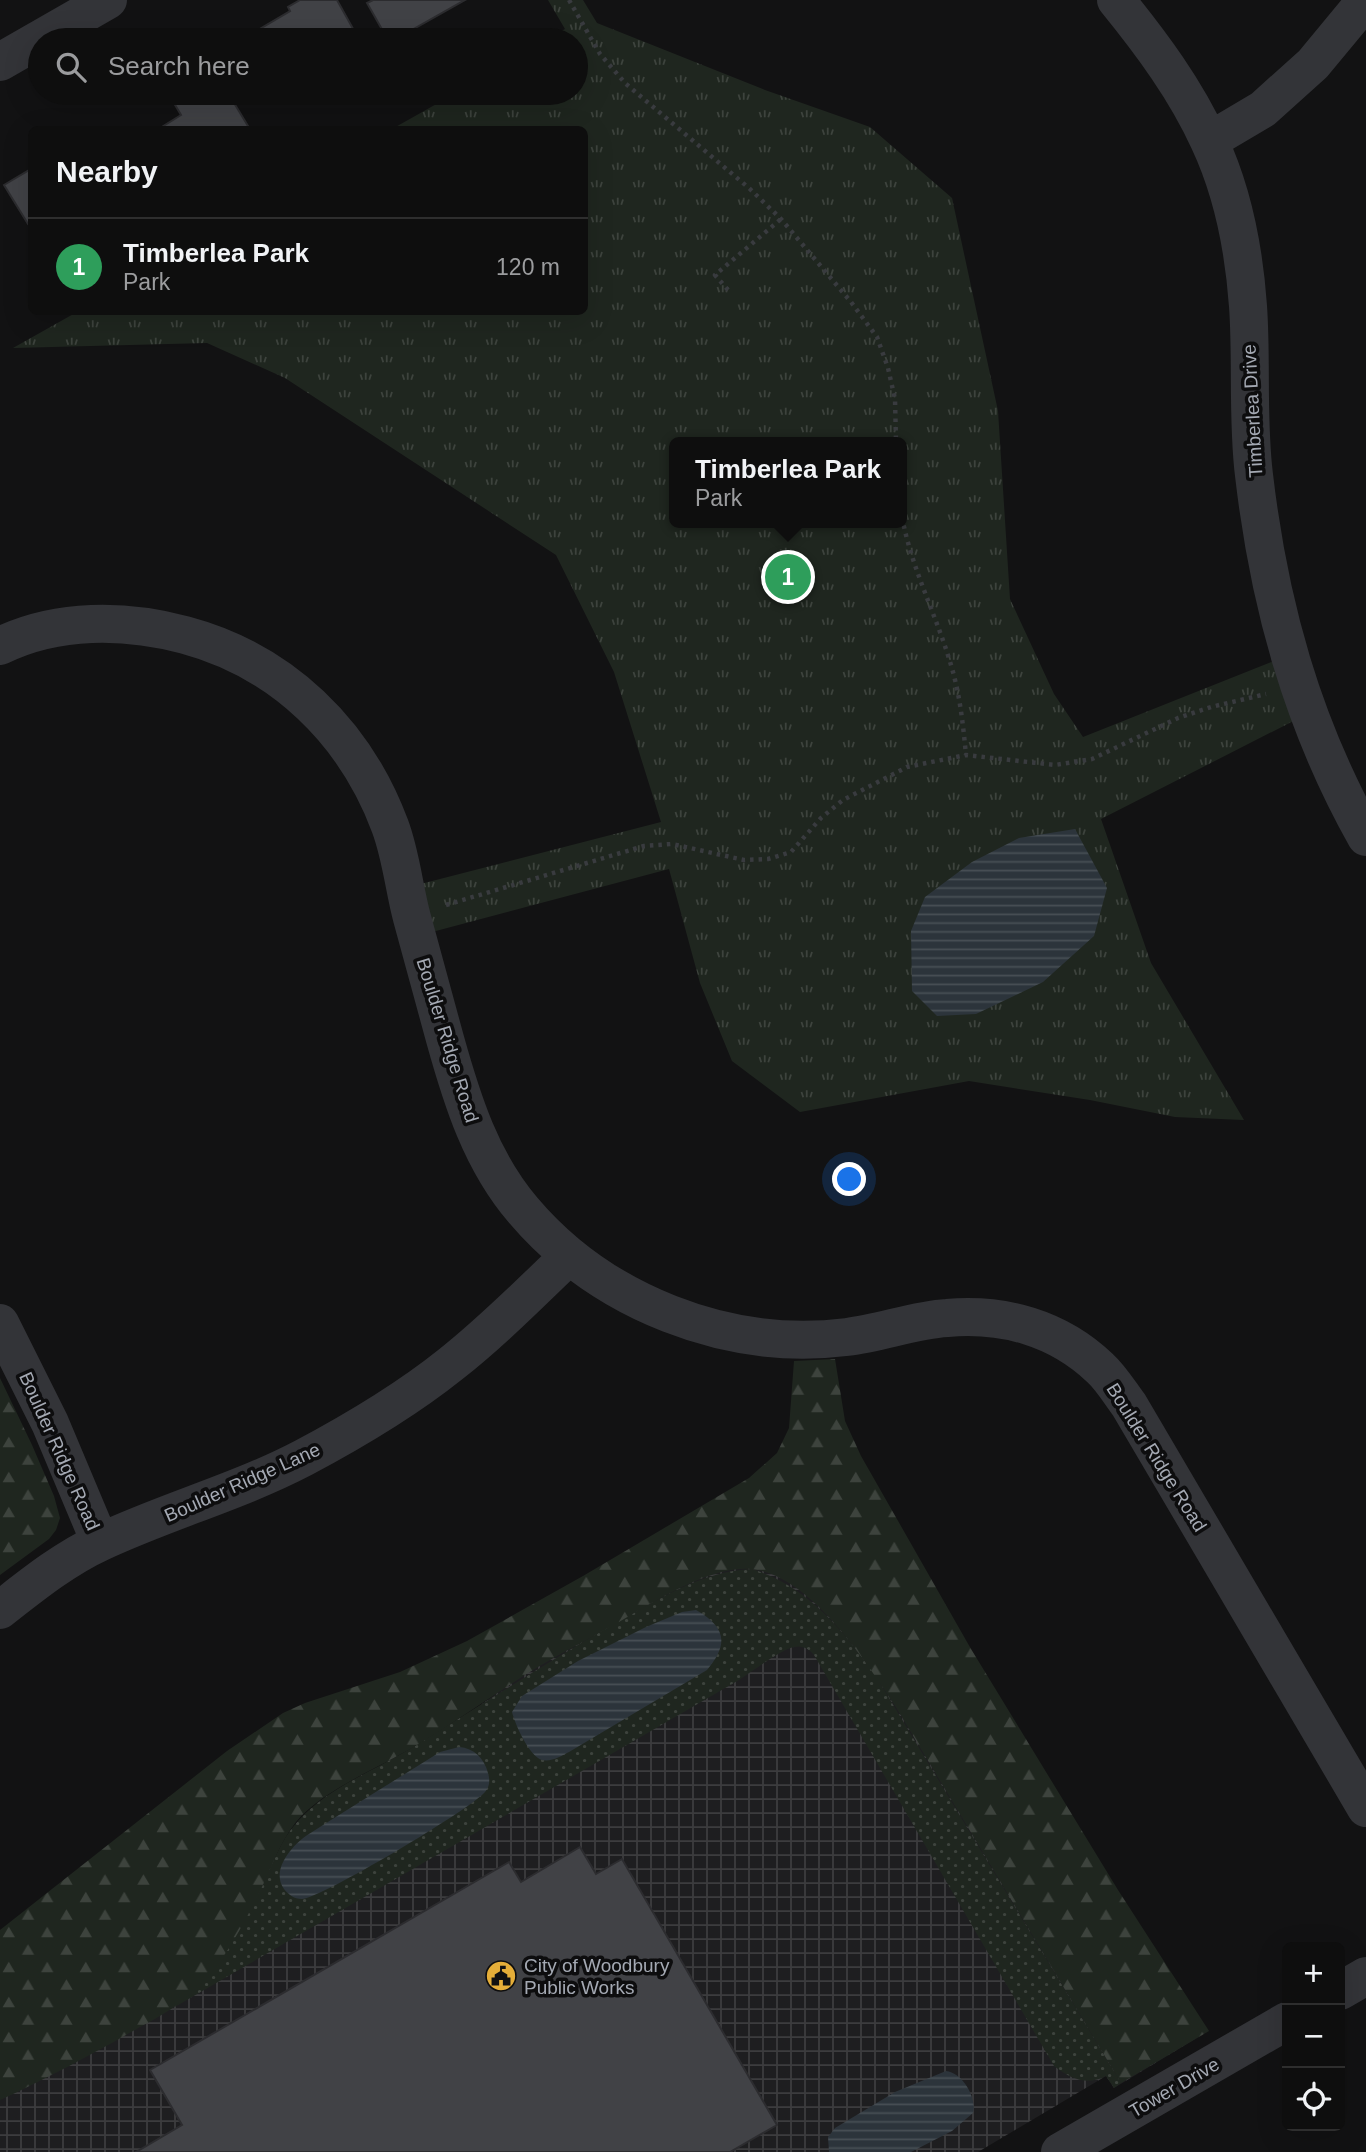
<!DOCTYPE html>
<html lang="en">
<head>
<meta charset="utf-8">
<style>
	body { margin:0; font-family:Arial,sans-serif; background:#171717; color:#f1f3f6 }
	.controls { position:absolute; right:21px; bottom:21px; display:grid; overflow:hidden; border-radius:10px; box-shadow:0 7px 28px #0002 }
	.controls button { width:63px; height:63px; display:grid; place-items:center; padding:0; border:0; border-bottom:2px solid #2e2e2e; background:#0e0e0e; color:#f1f3f6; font:35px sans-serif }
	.you { position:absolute; left:850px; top:1180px; width:24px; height:24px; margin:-18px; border:5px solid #fff; border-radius:50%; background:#1a73e8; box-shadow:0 0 0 10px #1a73e833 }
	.badge { display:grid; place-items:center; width:46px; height:46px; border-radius:50%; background:#d93025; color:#fff; font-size:23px; font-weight:700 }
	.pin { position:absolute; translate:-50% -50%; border:4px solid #fff; box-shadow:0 2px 7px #0006 }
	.popup { position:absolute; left:669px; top:437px; width:238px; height:91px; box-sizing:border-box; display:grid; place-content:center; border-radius:10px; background:#0e0e0e; filter:drop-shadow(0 2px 5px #0005); font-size:23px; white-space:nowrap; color:#9b9c9e }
	.popup b { font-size:26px; color:#f1f3f6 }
	.popup::after { content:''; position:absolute; left:50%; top:100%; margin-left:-14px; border:14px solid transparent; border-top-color:#0e0e0e }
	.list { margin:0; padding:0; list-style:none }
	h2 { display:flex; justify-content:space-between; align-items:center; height:91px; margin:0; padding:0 28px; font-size:30px }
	h2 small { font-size:23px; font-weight:400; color:#9b9c9e }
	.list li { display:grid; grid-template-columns:46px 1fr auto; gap:21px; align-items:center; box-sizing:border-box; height:98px; padding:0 28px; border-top:2px solid #2e2e2e }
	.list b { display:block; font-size:26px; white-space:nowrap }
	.list p { margin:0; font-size:23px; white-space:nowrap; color:#9b9c9e }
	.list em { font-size:23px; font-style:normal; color:#9b9c9e }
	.icon { flex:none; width:38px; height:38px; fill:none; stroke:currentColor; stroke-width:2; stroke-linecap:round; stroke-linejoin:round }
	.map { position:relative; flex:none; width:1366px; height:2152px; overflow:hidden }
	.search { position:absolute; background:#0e0e0e; box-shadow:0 7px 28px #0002; left:28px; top:28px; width:560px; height:77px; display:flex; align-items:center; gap:18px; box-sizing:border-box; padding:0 24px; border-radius:38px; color:#9b9c9e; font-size:26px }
	.panel { position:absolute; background:#0e0e0e; box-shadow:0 7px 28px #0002; left:28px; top:126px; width:560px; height:189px; border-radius:10px }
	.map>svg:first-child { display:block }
	.industrial { fill:url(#industrial-grid) }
	.grass { fill:url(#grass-dots) }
	.forest { fill:url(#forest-firs) }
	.park { fill:url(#park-tufts); fill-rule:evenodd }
	.water { fill:url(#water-rules) }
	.building { fill:#414246; stroke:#2c2c2f; stroke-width:2 }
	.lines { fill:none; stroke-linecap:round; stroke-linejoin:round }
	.path { stroke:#393b3f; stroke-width:4.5; stroke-dasharray:3.5 5; stroke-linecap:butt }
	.minor { stroke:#333438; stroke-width:38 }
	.labels { text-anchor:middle; stroke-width:7; stroke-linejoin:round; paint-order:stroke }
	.street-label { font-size:19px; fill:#a4a9b3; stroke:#0d0d0e }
	.poi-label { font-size:19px; fill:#a4a9b3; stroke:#0d0d0e; text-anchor:start }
</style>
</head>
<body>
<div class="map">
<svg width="1366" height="2152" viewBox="0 0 1366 2152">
	<defs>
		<pattern id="industrial-grid" width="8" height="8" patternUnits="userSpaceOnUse" patternTransform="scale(1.75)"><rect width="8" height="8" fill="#1e1e20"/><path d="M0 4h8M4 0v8" fill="none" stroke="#3c3c3e"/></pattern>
		<pattern id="grass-dots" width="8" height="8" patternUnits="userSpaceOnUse" patternTransform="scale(1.75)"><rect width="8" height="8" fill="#1f261f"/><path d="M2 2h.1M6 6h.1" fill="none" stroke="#3d433d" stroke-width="1.8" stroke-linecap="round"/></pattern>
		<pattern id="forest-firs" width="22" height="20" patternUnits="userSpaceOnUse" patternTransform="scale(1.75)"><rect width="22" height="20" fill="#1f261f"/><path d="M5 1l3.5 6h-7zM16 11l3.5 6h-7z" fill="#3d433d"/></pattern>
		<pattern id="park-tufts" width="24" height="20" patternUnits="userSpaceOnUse" patternTransform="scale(1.75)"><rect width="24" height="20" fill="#1f261f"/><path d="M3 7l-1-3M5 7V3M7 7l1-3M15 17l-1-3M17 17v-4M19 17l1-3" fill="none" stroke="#3d433d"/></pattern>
		<pattern id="water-rules" width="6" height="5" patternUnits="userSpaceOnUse" patternTransform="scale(1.75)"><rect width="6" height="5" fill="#2c343b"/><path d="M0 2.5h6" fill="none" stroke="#484f55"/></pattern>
	</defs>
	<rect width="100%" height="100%" fill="#121213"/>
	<!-- industrial -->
	<path class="industrial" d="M845 1435 1195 2039 1114 2088 1106 2076 978 2152H0V2061Z"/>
	<!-- grass -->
	<path class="grass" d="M752 1569C807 1586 841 1628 874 1673L1121 2083 1114 2088 1106 2076C1087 2086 1071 2079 1054 2066L814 1655C809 1649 803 1645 794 1647 782 1649 751 1672 739 1680L173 2008C213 1977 237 1935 260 1890 272 1867 280 1840 298 1821 329 1786 379 1769 418 1744 482 1704 546 1663 612 1625 656 1601 701 1571 752 1569Z"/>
	<!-- forest -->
	<path class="forest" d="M835 1359 845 1421 861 1456 971 1649 1118 1890 1209 2031 1121 2083 894 1704C865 1660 809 1574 751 1569 712 1565 653 1602 619 1622 592 1637 565 1651 538 1667 497 1692 458 1720 417 1745 381 1767 322 1790 296 1822 280 1842 272 1866 261 1889 243 1925 222 1967 191 1994 174 2009 153 2020 133 2031 89 2056 46 2079 0 2100V1930L227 1751 283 1713 305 1703 400 1672 467 1641 583 1576 749 1478 777 1453 789 1428 794 1361Z
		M0 1378 32 1445 54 1496 60 1518 56 1530 49 1539 0 1575Z"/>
	<!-- park -->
	<path class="park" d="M548 0H583L597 23 765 90 870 127 952 198 998 411 1010 599 1054 694 1083 737 1289 655 1309 713 1101 819 1151 963 1244 1120 1175 1117 1090 1100 969 1081 800 1112 732 1061 700 983 669 869 417 936 405 888 661 822 614 672 556 555 285 378 207 343 13 348 77 312H584V130L392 129 456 93H576V40H546L565 29ZM674 442H902V523H674Z"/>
	<!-- water -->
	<path class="water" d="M1075 829 1107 888 1094 936 1043 982 976 1014 937 1016 912 991 911 931 925 897 972 862 1019 838Z
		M696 1610C726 1627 729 1644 707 1670L569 1752C561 1756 552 1762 542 1760 529 1756 515 1724 512 1712L522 1696 578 1661 646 1627 682 1612Z
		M459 1747C474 1748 484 1758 488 1773 490 1780 490 1786 485 1792 471 1809 320 1899 302 1899 294 1899 289 1895 284 1889 270 1870 293 1844 309 1834 353 1806 397 1779 440 1752Z
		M946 2071C963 2073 977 2098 973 2113L952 2131 911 2152H829L828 2137 835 2128 895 2092Z"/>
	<!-- building -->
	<path class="building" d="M300 0H337L356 34 345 40H241L290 11 288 7Z
		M373 0H465L394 40H388L367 3Z
		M168 93H228L248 126 243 130H157L181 115Z
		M30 166 32 222 28 224 4 185 29 170Z
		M580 1847 596 1874 622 1859 777 2125 730 2152H136L182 2125 150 2070 509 1862 521 1882Z"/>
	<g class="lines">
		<!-- path -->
		<path class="path" d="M569 0 600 54 625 83 750 189 781 219 851 302 877 337 888 368 895 399 896 442
			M728 290 715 275 781 219
			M902 517C912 570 936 614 951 665 960 695 963 724 966 755
			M446 905 644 846 672 844 744 860 768 859 791 852 821 818 843 800 907 767 966 755 1055 765 1092 759 1178 718 1211 707 1266 694"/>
		<!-- minor -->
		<path class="minor" d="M1116 0C1151 43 1186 90 1209 141 1233 192 1244 250 1248 306 1252 362 1247 419 1254 475 1269 604 1302 723 1366 837
			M0 62 108 0
			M1209 141 1263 109 1313 64 1366 0
			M0 646C57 618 125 619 185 635 282 661 355 732 390 826 401 855 404 888 412 918 423 958 434 999 445 1039 462 1100 481 1161 523 1210 601 1302 727 1352 847 1337 881 1333 914 1320 947 1318 1004 1313 1058 1328 1100 1368 1111 1378 1120 1393 1129 1405L1366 1808
			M0 1323 50 1423 100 1542
			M0 1610C32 1585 64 1559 101 1542 167 1511 238 1492 303 1458 354 1431 406 1400 451 1364 493 1331 530 1293 569 1256
			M1340 1991 1366 1976
			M1060 2152 1287 2021"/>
	</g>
	<!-- icons -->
	<defs>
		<g id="civic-disc" transform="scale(1.575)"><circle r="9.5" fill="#e5ae39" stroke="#0d0d0e"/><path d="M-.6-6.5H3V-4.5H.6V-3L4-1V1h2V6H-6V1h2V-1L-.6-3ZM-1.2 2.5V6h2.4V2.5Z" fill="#111"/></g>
	</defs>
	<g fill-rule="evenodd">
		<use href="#civic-disc" x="501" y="1976"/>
	</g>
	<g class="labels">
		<!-- street labels -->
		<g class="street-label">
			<text transform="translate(1252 411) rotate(-93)" y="7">Timberlea Drive</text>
			<text transform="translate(448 1040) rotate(73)" y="7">Boulder Ridge Road</text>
			<text transform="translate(60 1451) rotate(66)" y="7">Boulder Ridge Road</text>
			<text transform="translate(1157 1457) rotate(58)" y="7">Boulder Ridge Road</text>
			<text transform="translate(242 1482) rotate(-24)" y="7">Boulder Ridge Lane</text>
			<text transform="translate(1174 2087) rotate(-30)" y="7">Tower Drive</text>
		</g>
		<!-- poi labels -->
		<g class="poi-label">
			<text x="524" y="1972">City of Woodbury<tspan x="524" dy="22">Public Works</tspan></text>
		</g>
	</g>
</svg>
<div class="controls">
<button>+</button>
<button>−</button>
<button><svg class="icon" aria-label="locate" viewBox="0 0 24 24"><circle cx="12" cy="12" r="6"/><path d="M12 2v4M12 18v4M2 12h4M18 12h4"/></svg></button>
</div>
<div class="you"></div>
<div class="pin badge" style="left:788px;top:577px;background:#2e9e5b">1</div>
<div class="popup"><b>Timberlea Park</b>Park</div>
<div class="search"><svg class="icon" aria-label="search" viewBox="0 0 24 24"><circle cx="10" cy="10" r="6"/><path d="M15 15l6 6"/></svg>Search here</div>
<section class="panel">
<h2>Nearby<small></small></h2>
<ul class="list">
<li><span class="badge" style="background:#2e9e5b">1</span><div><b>Timberlea Park</b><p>Park</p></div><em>120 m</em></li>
</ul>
</section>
</div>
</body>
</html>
